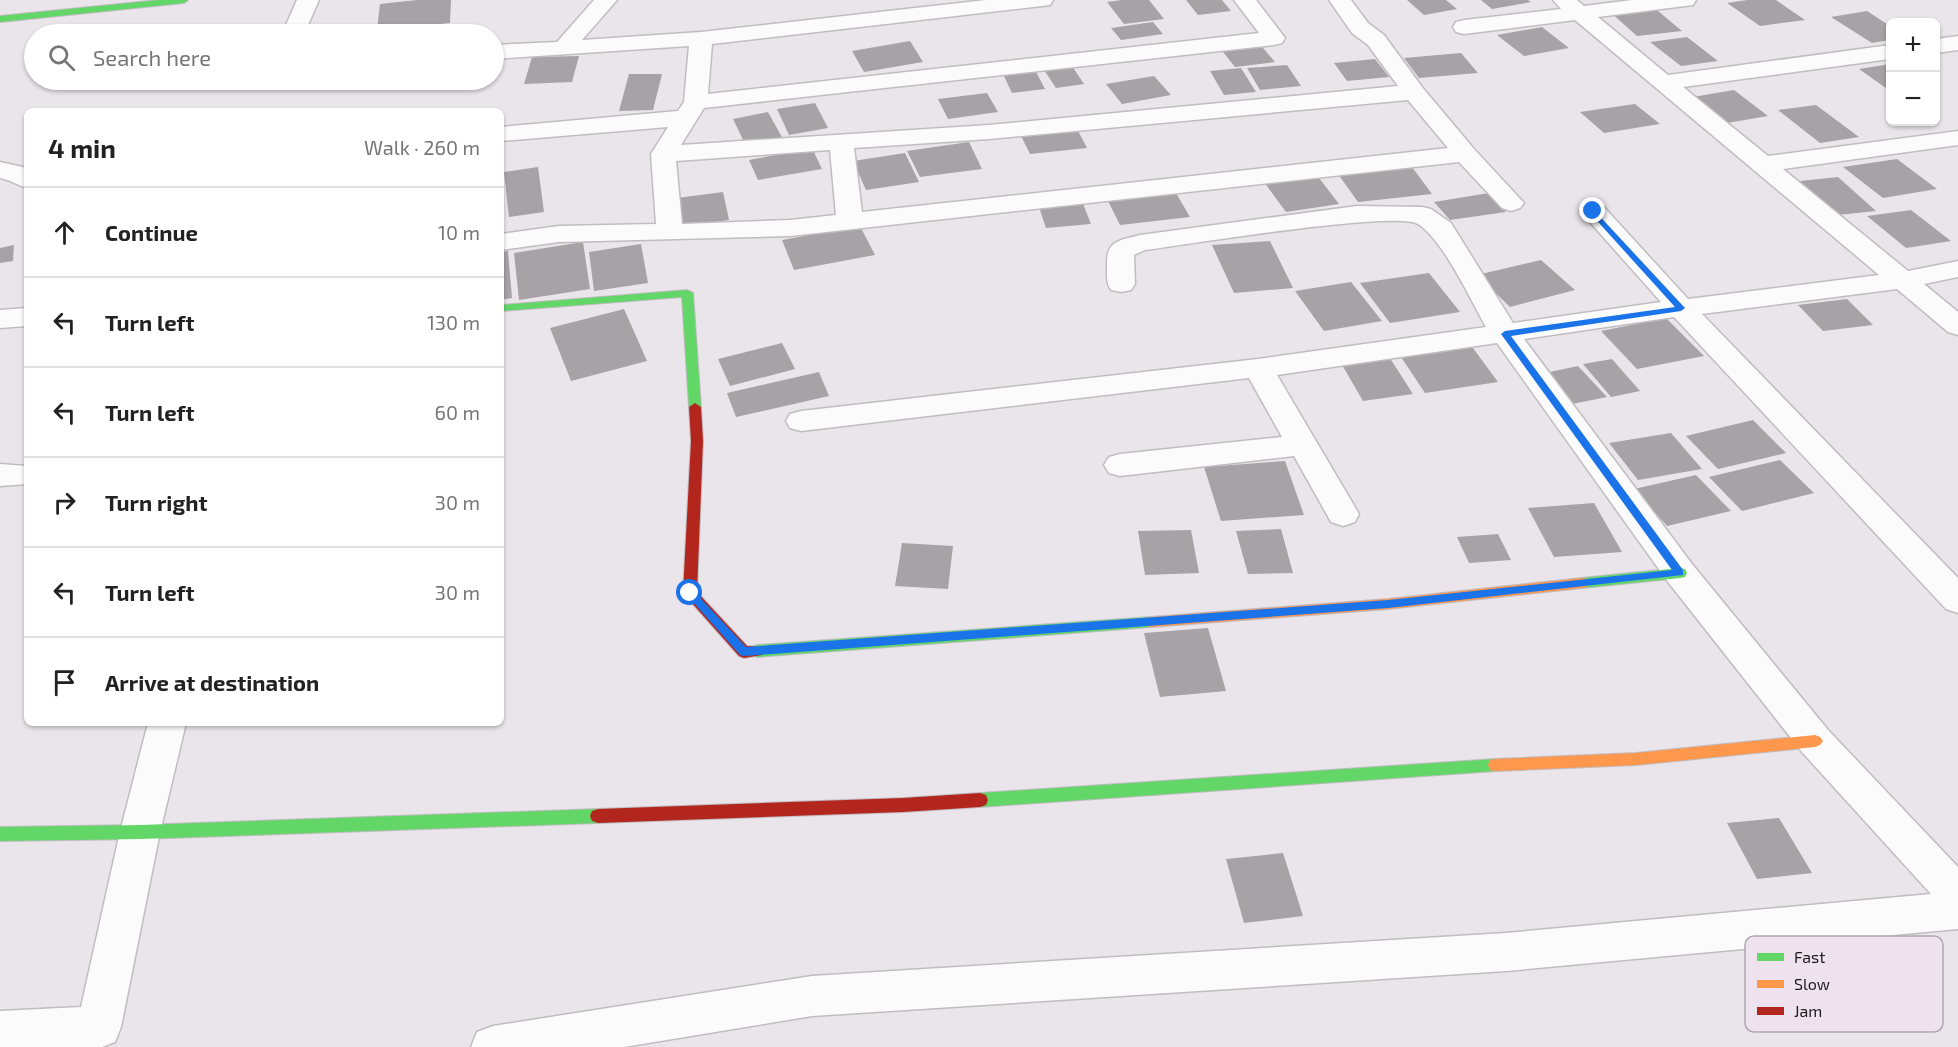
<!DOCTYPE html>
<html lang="en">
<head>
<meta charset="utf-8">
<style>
	body { margin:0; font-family:"Exo 2",sans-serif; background:#f6f6f6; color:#222 }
	.controls { position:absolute; right:18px; top:18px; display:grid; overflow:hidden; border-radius:9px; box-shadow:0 2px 4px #0004 }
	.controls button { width:54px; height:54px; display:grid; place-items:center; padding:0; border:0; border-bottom:2px solid #e0e0e0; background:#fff; color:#222; font:30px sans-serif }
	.stop { position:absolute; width:18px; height:18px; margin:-14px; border:4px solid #1a73e8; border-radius:50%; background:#fff }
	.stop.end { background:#1a73e8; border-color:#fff; box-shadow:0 2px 6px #0008 }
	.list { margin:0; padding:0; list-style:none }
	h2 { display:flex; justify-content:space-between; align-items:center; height:78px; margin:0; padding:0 24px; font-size:26px }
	h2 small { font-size:20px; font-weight:400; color:#767676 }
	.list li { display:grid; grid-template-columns:39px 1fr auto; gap:18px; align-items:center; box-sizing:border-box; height:90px; padding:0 24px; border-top:2px solid #e0e0e0 }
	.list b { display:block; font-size:22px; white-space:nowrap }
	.list em { font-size:20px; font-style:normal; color:#767676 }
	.icon { flex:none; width:33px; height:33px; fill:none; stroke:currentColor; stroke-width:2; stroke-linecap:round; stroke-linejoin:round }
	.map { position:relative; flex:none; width:1958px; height:1047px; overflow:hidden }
	.search { position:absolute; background:#fff; box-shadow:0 2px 4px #0004; left:24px; top:24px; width:480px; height:66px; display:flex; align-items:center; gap:15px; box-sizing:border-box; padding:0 21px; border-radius:33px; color:#767676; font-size:22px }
	.panel { position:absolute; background:#fff; box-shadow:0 2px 4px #0004; left:24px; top:108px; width:480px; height:618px; border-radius:9px }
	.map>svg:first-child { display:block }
	.building { fill:#a6a2a6 }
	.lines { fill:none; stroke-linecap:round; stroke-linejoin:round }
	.street-casing { stroke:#c0bcc0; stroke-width:3 }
	.fast-casing { stroke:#c0bcc0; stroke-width:2 }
	.slow-casing { stroke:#c0bcc0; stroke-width:2 }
	.jam-casing { stroke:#c0bcc0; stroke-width:2 }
	.street { fill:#fcfbfc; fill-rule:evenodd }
	.fast { fill:#63d668; fill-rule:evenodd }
	.slow { fill:#ff974d; fill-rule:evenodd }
	.jam { fill:#b3261e; fill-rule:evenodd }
	.route { fill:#1a73e8 }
	.key { fill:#ede2ed; stroke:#afa6af; stroke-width:1.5 }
	.key-label { font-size:16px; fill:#1d191d }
</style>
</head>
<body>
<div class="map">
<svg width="1958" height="1047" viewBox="0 0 1958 1047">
	<rect width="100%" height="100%" fill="#eae5ea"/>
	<!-- building -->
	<path class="building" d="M417 0H451L450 23 377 30 380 4Z
		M1122 0H1149L1164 19 1124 24 1107 2Z
		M1186 0H1222L1231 11 1198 15Z
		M1407 0H1446L1457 9 1424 15Z
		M1481 0H1528L1531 2 1492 9Z
		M1747 0H1776L1805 20 1760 26 1727 3Z
		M1652 6 1682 31 1637 36 1609 11Z
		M1867 11 1890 26V40L1872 43 1831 17Z
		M1153 22 1163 34 1121 40 1111 28Z
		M1542 27 1569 48 1524 56 1497 35Z
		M1687 37 1718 61 1681 66 1650 42Z
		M910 41 923 62 864 72 852 51Z
		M1258 42 1275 62 1235 67 1219 47Z
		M1461 53 1478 73 1419 78 1404 58Z
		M579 56 572 82 524 84 532 57Z
		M1375 59 1389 77 1347 81 1334 63Z
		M1890 64V91L1859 69Z
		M1287 65 1301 86 1260 90 1247 68Z
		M1072 66 1084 84 1056 88 1044 70Z
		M1034 68 1045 89 1012 93 1002 72Z
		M1241 68 1256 92 1224 95 1210 71Z
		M629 74H662L653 110 619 111Z
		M1154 76 1171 95 1122 104 1106 84Z
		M257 80H345L342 86 252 90Z
		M1734 90 1768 116 1721 124 1687 98Z
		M987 93 998 112 948 119 938 99Z
		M815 103 828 128 789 135 777 109Z
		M1635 104 1660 124 1604 133 1580 112Z
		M1816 105 1859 137 1820 143 1778 110Z
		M768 112 783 139 746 146 733 119Z
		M1076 127 1087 148 1030 154 1020 134Z
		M969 142 982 169 920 177 907 151Z
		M812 148 822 169 758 180 749 160Z
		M905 153 919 182 866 190 853 161Z
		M1897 159 1937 189 1883 198 1843 167Z
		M538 167 544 212 509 217 504 172Z
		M1412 167 1432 194 1358 202 1338 174Z
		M1316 174 1339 204 1286 212 1264 182Z
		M1838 177 1876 211 1828 216 1791 182Z
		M723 192 729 220 682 226 677 198Z
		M1176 193 1190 217 1120 225 1108 201Z
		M1489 193 1506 212 1450 220 1434 202Z
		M1082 201 1091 224 1046 228 1038 204Z
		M1911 210 1951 241 1906 248 1867 216Z
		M860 226 875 255 794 270 782 240Z
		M1270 241 1293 288 1234 293 1212 245Z
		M583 242 590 289 519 300 514 253Z
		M641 244 648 283 594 291 589 252Z
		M14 245 13 261 0 263V248Z
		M508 251 512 298 501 300V252Z
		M1541 260 1575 290 1510 307 1477 275Z
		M1429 273 1460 312 1390 323 1360 283Z
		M1351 282 1382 321 1324 331 1295 291Z
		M1847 299 1873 325 1823 331 1798 305Z
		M624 309 647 361 571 381 550 328Z
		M1666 318 1704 356 1637 369 1601 331Z
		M782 343 795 369 730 386 718 359Z
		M1470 344 1498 382 1425 393 1399 354Z
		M1386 352 1413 394 1363 401 1338 358Z
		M1612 359 1640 391 1611 397 1583 364Z
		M1578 366 1607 397 1572 404 1545 373Z
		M819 372 829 396 736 417 727 393Z
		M1753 420 1786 453 1718 469 1686 436Z
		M1671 433 1702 469 1638 480 1609 443Z
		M1780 460 1814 493 1742 511 1709 477Z
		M1285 461 1304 515 1221 521 1204 467Z
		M1696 475 1731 511 1667 526 1634 489Z
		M1594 503 1622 552 1554 557 1528 508Z
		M1281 529 1293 573 1248 574 1236 531Z
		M1191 530 1199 573 1145 575 1138 531Z
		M1498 534 1511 560 1469 563 1457 537Z
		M902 543 953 546 948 589 895 586Z
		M1208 628 1226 691 1160 697 1144 633Z
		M1779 818 1812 873 1757 879 1727 823Z
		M1283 853 1303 916 1244 923 1226 859Z"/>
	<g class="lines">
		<!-- street casing -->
		<g class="street-casing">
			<path id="street" d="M297 0H319L304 34H282Z
				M594 0H617L582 40 701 32 986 0H1053L1050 5 1042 6 712 44 708 94 1259 33 1234 0H1256L1285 38 1282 43 1274 45 704 108 681 145 989 125 1398 86 1368 45 1352 33 1329 0H1351L1368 23 1384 35 1422 87 1474 149 1524 203 1520 208 1511 211 1502 208 1459 162 790 236 559 242 501 250V234L559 226 656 224 651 154 668 127 501 141V127L678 111 684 102 689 46 494 59V45L557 42ZM1408 100 1448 148 862 212 854 148 989 139ZM830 150 836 215 790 220 682 224 676 161Z
				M1553 0H1577L1584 6 1632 0H1696L1693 5 1685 6 1598 17 1668 75 1890 45V59L1683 87 1768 156 1958 131V145L1783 169 1908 271 1958 261V277L1924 284 1958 312V335L1948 332 1897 289 1702 314 1958 578V613L1946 609 1674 317 1524 339 1692 564 1828 730 1958 867V929L1506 971 812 1016 624 1047H471L477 1032 493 1026 812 976 1506 933 1931 894 1802 752 1668 582 1497 343 1277 375 1359 514 1355 522 1343 526 1331 522 1294 456 1120 476 1109 473 1104 465 1109 457 1120 454 1282 437 1249 378 801 431 790 428 786 421 790 414 801 411 1258 359 1486 327C1470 299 1444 241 1418 224 1396 210 1185 245 1145 250L1134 255 1135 284 1131 290 1121 292 1111 290C1106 283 1107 275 1107 267 1106 241 1117 241 1140 235L1357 206 1422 207 1431 209 1451 223 1513 323 1661 302 1580 211 1584 205 1593 203 1602 205 1688 299 1879 275 1575 20 1464 34 1456 32 1453 27 1456 22 1464 20 1561 9Z
				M1958 36V50L1936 53V39Z
				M0 162 27 168V188C17 185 11 180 0 178Z
				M27 308V326L0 328V310Z
				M0 464 27 466V484L0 486Z
				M148 723H186L160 832 121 1027 115 1042 102 1047H0V1011L81 1007 120 832Z"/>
		</g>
		<!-- fast casing -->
		<g class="fast-casing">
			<path id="fast" d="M159 0H188L184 3 0 22V16Z
				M687 290 693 293 701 407 695 411 689 407 682 297 501 311V305Z
				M1680 568 1685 569 1687 573 1685 577 1680 578 1582 588 1577 587 1575 583 1577 579 1582 578Z
				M1151 617 1156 618 1158 622 1156 626 1151 627 757 657 752 655 750 651 752 647 757 645Z
				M1496 759 1502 760 1504 765 1502 770 1496 771 980 807 974 805 972 800 974 795 980 793Z
				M598 809 604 811 606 816 604 821 598 823 140 839 0 841V827L140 825Z"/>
		</g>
		<!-- slow casing -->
		<g class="slow-casing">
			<path id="slow" d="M1582 578 1587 579 1589 583 1587 587 1582 588 1388 609 1151 627 1146 626 1144 622 1146 618 1151 617 1388 599Z
				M1815 735 1820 737 1823 741 1820 745 1815 747 1636 765 1496 771 1490 770 1488 765 1490 760 1496 759 1636 753Z"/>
		</g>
		<!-- jam casing -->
		<g class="jam-casing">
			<path id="jam" d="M695 403 701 407 703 441 697 592 747 646 762 647 764 651 762 655 744 658 739 656 683 593 691 441 689 407Z
				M980 793 986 795 988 800 986 805 980 807 903 812 598 823 592 821 590 816 592 811 598 809 903 798Z"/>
		</g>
		<!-- street -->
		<use href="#street" class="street"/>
		<!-- fast -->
		<use href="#fast" class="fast"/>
		<!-- slow -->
		<use href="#slow" class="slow"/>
		<!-- jam -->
		<use href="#jam" class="jam"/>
	</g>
	<!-- route -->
	<path class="route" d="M1593 209 1685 308 1681 311 1511 336 1683 570V575L1388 608 744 656 740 655 685 593 686 590H693L746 647 1388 600 1672 570 1501 334 1505 331 1675 307 1590 213V209Z"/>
	<!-- legend -->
	<rect x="1745" y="936" width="198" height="96" rx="9" class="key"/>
	<rect x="1757" y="953" width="27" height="8" fill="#63d668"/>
	<rect x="1757" y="980" width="27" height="8" fill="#ff974d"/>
	<rect x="1757" y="1007" width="27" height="8" fill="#b3261e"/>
	<g class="key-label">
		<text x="1794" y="963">Fast</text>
		<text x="1794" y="990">Slow</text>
		<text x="1794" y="1017">Jam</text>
	</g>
</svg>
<div class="controls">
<button>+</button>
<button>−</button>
</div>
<div class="stop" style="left:690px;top:593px"></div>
<div class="stop end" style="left:1593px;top:211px"></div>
<div class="search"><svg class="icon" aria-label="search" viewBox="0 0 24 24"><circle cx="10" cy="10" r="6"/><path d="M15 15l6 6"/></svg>Search here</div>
<section class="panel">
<h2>4 min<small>Walk · 260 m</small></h2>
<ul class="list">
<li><svg class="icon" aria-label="ahead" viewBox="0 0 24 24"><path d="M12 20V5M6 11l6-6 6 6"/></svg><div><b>Continue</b></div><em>10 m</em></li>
<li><svg class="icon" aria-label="left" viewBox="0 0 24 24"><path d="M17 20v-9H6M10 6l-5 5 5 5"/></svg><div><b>Turn left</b></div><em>130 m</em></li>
<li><svg class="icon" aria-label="left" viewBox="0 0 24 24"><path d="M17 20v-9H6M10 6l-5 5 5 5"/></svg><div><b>Turn left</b></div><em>60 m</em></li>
<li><svg class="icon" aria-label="right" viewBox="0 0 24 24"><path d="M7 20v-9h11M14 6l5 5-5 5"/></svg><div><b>Turn right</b></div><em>30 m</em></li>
<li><svg class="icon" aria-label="left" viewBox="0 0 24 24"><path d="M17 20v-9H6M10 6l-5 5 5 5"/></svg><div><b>Turn left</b></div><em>30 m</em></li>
<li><svg class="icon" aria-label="arrive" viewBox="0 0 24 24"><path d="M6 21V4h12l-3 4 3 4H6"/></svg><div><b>Arrive at destination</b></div></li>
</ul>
</section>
</div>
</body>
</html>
